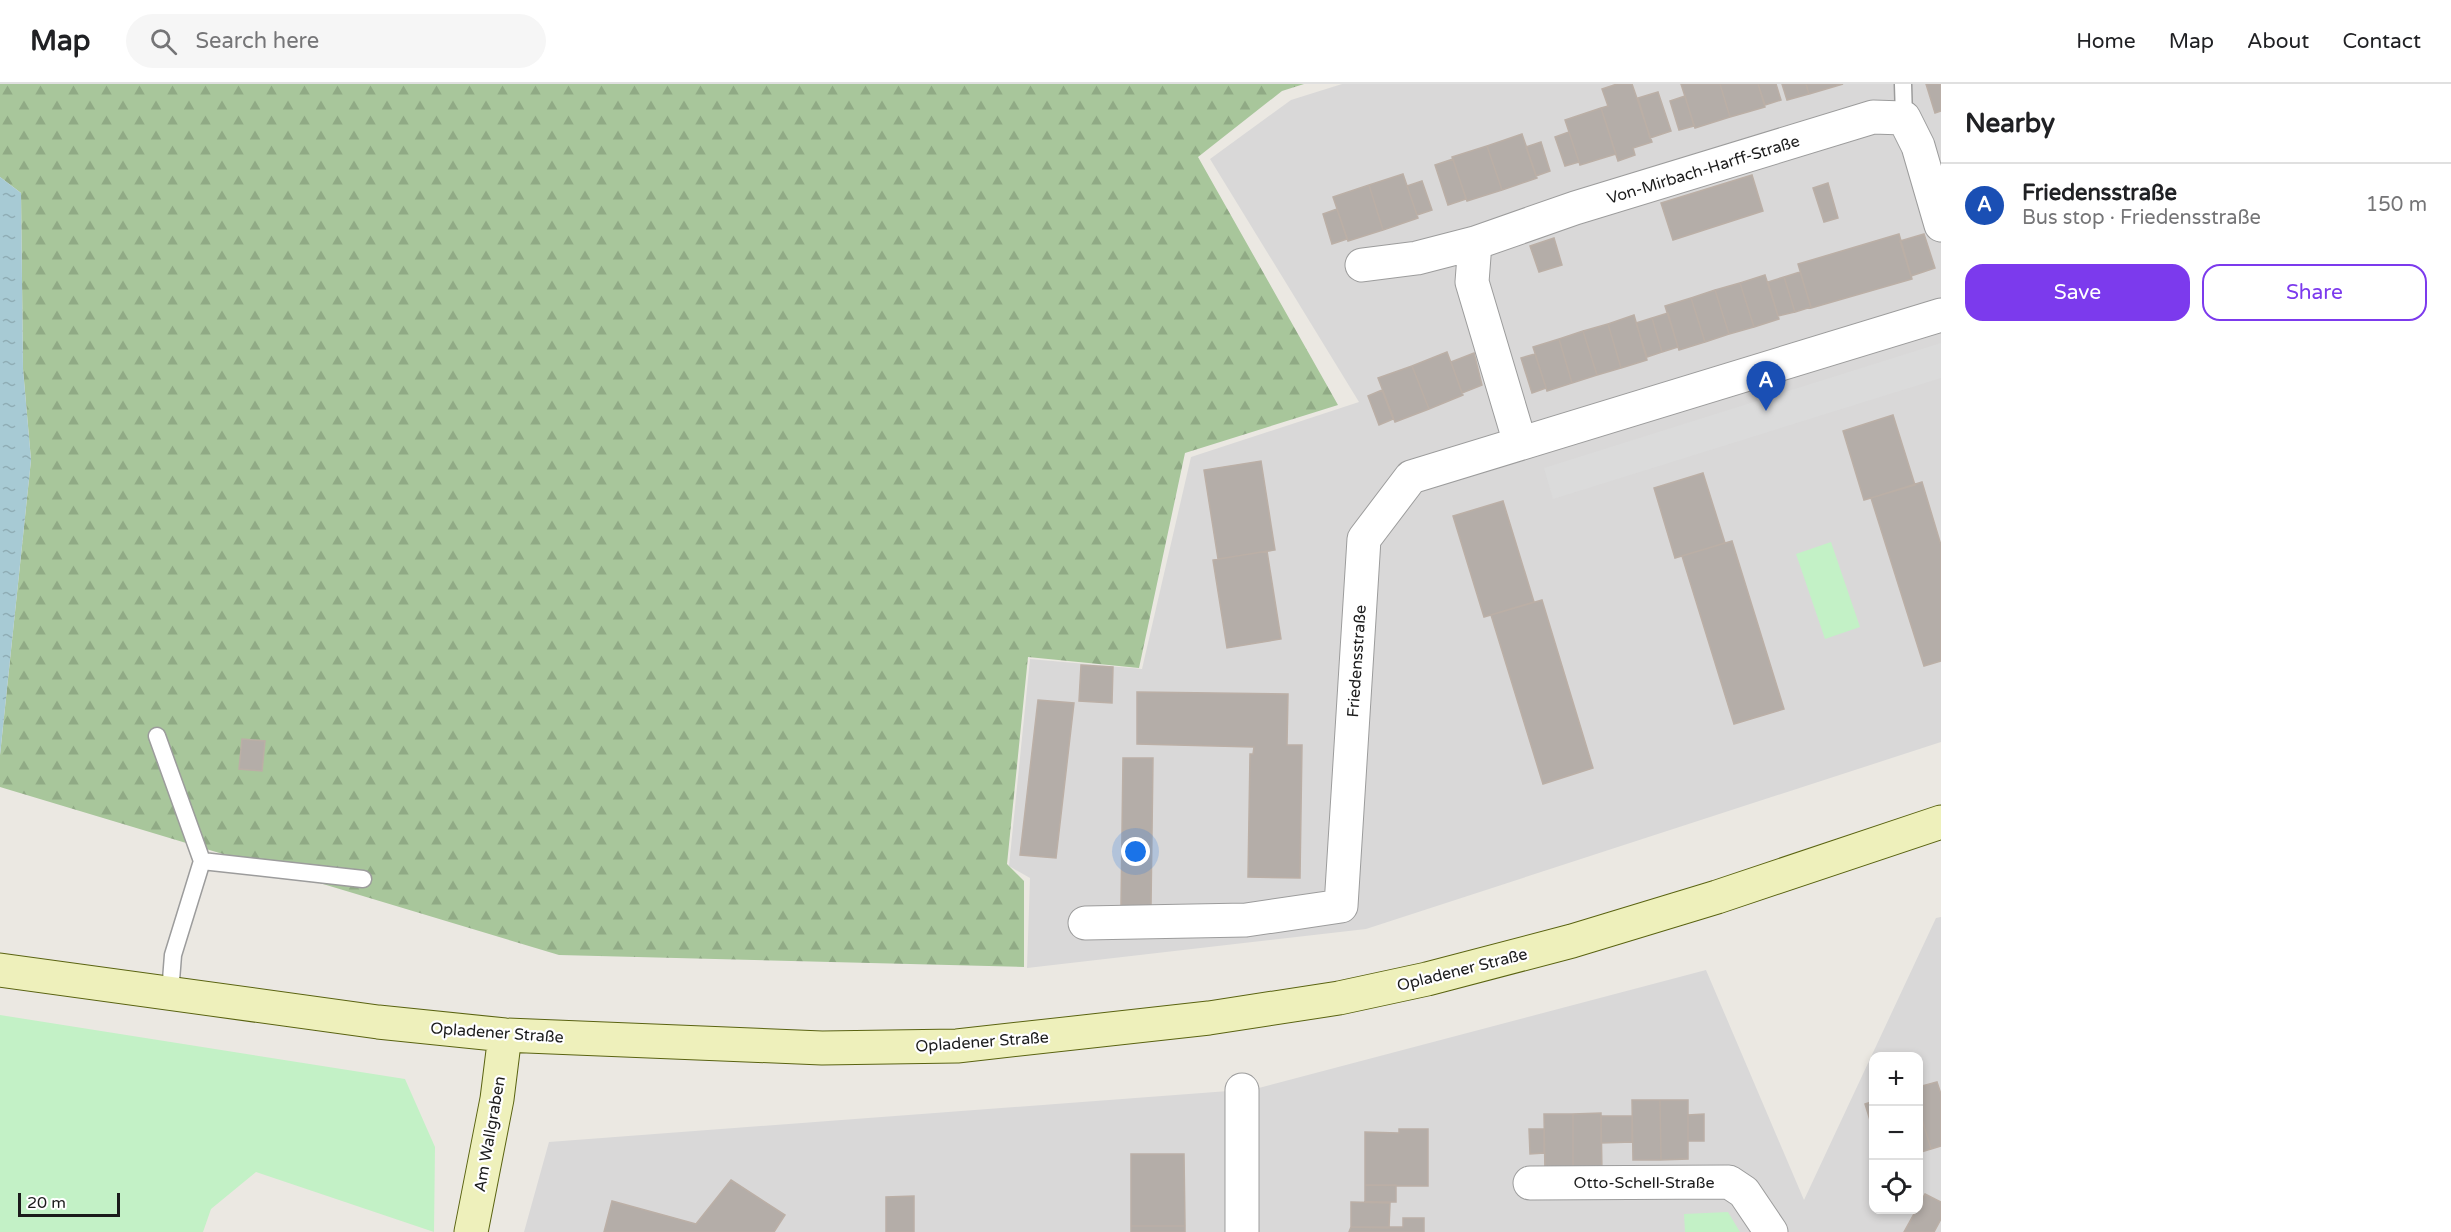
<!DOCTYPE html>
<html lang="en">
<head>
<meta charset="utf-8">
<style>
	body { margin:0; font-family:"Varela Round",sans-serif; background:#f6f6f6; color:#202124 }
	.controls { position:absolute; right:18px; bottom:18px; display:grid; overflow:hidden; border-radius:12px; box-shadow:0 3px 9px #0003 }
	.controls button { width:54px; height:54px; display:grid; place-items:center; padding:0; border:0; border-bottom:2px solid #e0e0e0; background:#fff; color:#202124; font:30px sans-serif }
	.scale { position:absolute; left:18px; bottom:15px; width:102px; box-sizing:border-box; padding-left:6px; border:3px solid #1b1b1b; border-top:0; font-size:16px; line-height:21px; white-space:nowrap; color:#1b1b1b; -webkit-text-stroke:4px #fff; paint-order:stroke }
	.you { position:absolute; left:1136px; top:768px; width:21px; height:21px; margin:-15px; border:4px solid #fff; border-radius:50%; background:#1a73e8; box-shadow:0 0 0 9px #1a73e833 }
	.badge { display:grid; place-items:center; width:39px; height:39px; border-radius:50%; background:#7c3aed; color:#fff; font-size:20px; font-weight:700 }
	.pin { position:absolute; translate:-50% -50px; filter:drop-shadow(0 2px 3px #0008) }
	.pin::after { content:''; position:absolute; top:32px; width:21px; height:18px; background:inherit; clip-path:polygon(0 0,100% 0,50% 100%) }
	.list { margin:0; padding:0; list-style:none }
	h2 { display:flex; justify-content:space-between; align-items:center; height:78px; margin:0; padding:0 24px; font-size:26px }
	h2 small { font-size:20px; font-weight:400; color:#757577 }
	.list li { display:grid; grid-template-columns:39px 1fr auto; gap:18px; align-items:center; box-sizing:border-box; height:84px; padding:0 24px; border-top:2px solid #e0e0e0 }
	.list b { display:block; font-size:22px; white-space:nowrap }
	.list p { margin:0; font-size:20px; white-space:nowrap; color:#757577 }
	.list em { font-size:20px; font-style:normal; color:#757577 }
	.actions { display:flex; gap:12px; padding:18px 24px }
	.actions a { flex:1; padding:14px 0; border:2px solid #7c3aed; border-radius:18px; text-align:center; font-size:21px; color:#7c3aed }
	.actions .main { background:#7c3aed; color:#fff }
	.icon { flex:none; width:33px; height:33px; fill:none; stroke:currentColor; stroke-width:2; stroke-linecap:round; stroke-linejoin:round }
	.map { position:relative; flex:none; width:1941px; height:1148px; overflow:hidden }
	header { display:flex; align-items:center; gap:36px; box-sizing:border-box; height:84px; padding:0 30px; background:#fff; border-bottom:2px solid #e0e0e0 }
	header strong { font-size:28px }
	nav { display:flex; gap:33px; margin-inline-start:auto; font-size:21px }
	.search { width:420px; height:54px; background:#f6f6f6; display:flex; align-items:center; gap:15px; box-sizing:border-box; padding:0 21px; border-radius:33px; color:#757577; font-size:22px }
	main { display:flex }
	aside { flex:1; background:#fff }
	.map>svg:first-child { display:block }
	.residential { fill:#d9d8d8; fill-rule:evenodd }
	.forest { fill:url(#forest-firs) }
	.park { fill:#c3f1c6 }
	.parking { fill:#dbdbdb }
	.water { fill:url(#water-ripples) }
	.building { fill:#b4ada8; stroke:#bbafa6; stroke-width:1.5 }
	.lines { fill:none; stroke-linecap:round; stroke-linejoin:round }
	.service-casing { stroke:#9c9c9c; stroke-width:19 }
	.minor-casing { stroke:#9c9c9c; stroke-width:35 }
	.secondary-casing { stroke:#5a6311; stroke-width:35 }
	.service { stroke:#fff; stroke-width:16 }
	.minor { stroke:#fff; stroke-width:33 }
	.secondary { stroke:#eef0bb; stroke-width:33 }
	.labels { text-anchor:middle; stroke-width:4.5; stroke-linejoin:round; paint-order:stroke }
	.street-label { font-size:16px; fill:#1b1b1b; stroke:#fff }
</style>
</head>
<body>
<header>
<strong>Map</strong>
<div class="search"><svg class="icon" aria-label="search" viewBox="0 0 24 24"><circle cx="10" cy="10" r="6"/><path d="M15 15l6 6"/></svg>Search here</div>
<nav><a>Home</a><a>Map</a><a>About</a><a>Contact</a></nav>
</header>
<main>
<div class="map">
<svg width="1941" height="1148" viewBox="0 0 1941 1148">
	<defs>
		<pattern id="forest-firs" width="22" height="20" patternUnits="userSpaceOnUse" patternTransform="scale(1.5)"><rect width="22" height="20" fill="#a8c69b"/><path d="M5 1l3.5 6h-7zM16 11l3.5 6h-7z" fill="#90aa85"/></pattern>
		<pattern id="water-ripples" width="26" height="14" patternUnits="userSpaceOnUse" patternTransform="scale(1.5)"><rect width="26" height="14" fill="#a7cad4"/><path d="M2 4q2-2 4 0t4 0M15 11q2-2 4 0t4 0" fill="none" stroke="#8fadb5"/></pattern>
	</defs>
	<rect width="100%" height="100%" fill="#ebe8e2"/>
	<!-- residential -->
	<path class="residential" d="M1342 0H1941V658L1366 845 1027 884 1030 794 1009 782 1030 575 1142 585 1191 373 1359 318 1210 75 1291 16Z
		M1941 833V1148H524L549 1058 1255 1005 1706 886 1804 1116 1936 834ZM1874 972H1918V1126H1874Z"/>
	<!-- forest -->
	<path class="forest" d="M0 0H1304L1282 7 1198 73 1338 321 1185 369 1139 584 1028 573 1007 780 1024 797V883L559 871 0 703V671L31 376 23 285 21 109 0 93Z"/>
	<!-- park -->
	<path class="park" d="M1831 458 1860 543 1825 555 1796 470Z
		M0 931 405 995 435 1063 434 1148 256 1088 211 1125 203 1148H0Z
		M1728 1128 1740 1148H1685L1684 1130Z"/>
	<!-- parking -->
	<path class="parking" d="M1941 259V294L1553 415 1544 384Z"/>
	<!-- water -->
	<path class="water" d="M0 93 21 109 23 285 31 376 0 671Z"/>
	<!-- building -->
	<path class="building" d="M1617 0H1632L1652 58 1633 64 1635 71 1618 77 1601 24 1608 22 1602 5Z
		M1681 0H1720L1730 33 1695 44Z
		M1720 0H1758L1765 23 1730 33Z
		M1758 0H1776L1781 16 1765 21Z
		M1782 0H1806L1809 10 1787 16Z
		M1806 0H1843L1809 10Z
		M1926 0H1941V27L1935 29Z
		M1658 8 1671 47 1650 54 1638 14Z
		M1685 12 1694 42 1679 46 1670 17Z
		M1601 24 1616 70 1580 81 1565 36Z
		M1569 48 1579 78 1565 82 1555 53Z
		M1522 50 1537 94 1502 106 1487 62Z
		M1541 58 1550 87 1536 92 1526 63Z
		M1487 62 1502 106 1467 117 1452 73Z
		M1453 75 1466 115 1448 121 1435 81Z
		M1403 90 1418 134 1383 146 1369 101Z
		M1752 91 1763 127 1673 156 1661 119Z
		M1422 97 1432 126 1417 131 1407 102Z
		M1828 99 1838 134 1824 138 1813 104Z
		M1369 101 1383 146 1348 157 1333 113Z
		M1337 125 1347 155 1332 160 1323 130Z
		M1899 150 1912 195 1811 224 1798 180Z
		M1924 150 1935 184 1911 192 1900 157Z
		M1554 154 1562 181 1539 188 1530 162Z
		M1800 188 1811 223 1795 228 1784 193Z
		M1765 191 1779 235 1754 243 1740 199Z
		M1784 193 1795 228 1778 232 1768 198Z
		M1740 199 1754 243 1729 250 1715 206Z
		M1715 206 1729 250 1705 258 1691 214Z
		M1691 214 1705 258 1679 266 1665 222Z
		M1668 229 1678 263 1662 268 1652 234Z
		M1634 231 1647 276 1621 284 1608 240Z
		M1652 234 1662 268 1647 273 1636 239Z
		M1608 240 1621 284 1597 291 1583 247Z
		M1583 247 1597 291 1572 299 1559 255Z
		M1559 255 1572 299 1547 307 1533 263Z
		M1447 268 1463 311 1429 325 1412 282Z
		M1474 269 1482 301 1462 309 1451 278Z
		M1535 270 1546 304 1532 309 1521 274Z
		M1412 282 1429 325 1395 338 1378 294Z
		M1382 306 1393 335 1379 341 1368 312Z
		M1893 331 1915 401 1864 416 1843 347Z
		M1261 377 1275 466 1218 475 1204 386Z
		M1703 389 1725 459 1675 474 1654 404Z
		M1922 398 1941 461V577L1924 582 1871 414Z
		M1503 417 1534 518 1484 533 1453 432Z
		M1732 457 1784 625 1734 640 1682 472Z
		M1267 467 1281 555 1227 564 1213 476Z
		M1542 516 1593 684 1543 700 1491 531Z
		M1081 581 1113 583 1112 619 1079 617Z
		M1137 608 1288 610 1287 661H1302L1300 794 1248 793 1250 670H1253L1254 663 1137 660Z
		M1038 616 1074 619 1056 774 1020 771Z
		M242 655 265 657 262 687 239 685Z
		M1123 674H1153L1151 823 1121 822Z
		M1937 998 1941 1010V1062L1931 1065 1918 1022V1003Z
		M1632 1016H1660L1661 1076H1633Z
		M1660 1016H1688V1075L1661 1076Z
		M1874 1017V1049L1865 1020Z
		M1918 1022 1931 1065 1918 1069Z
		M1601 1029 1602 1089H1573V1030Z
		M1544 1030H1573V1089L1545 1090Z
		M1704 1030V1057H1688V1031Z
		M1601 1032H1632V1058L1601 1059Z
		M1399 1045H1428V1102L1365 1101V1048L1399 1049Z
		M1529 1045H1544V1069L1530 1070Z
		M1131 1070H1184L1185 1142H1131Z
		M731 1096 785 1131 774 1148H604L612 1117 696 1140Z
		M1365 1101H1396V1118H1365Z
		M1925 1110 1941 1118V1135L1934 1148H1904Z
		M914 1112V1148H886V1113Z
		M1351 1118 1390 1119 1389 1144 1351 1143Z
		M1403 1134H1424V1148H1349L1351 1143H1403Z
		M1131 1142H1185V1148H1131Z"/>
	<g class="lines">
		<!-- service casing -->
		<g class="service-casing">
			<path id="service" d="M1903 0 1904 34
				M157 652 202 777 173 871 170 909
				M202 777 363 795"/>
		</g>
		<!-- minor casing -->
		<g class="minor-casing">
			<path id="minor" d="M1362 181 1417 174 1475 159
				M1520 359 1472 198 1475 159 1575 124 1873 33 1904 34 1918 62 1941 141
				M1085 839 1246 836 1341 822 1364 455 1411 393 1941 231
				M1242 1006V1148
				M1530 1099 1729 1098 1744 1108 1771 1148"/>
		</g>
		<!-- secondary casing -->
		<g class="secondary-casing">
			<path id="secondary" d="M0 886 378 938 505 951 822 964 957 962 1209 934 1339 914 1427 895 1572 857 1717 813 1941 738
				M471 1148 497 1015 505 951"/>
		</g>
		<!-- service -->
		<use href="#service" class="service"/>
		<!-- minor -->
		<use href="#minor" class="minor"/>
		<!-- secondary -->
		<use href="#secondary" class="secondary"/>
	</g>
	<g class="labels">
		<!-- street labels -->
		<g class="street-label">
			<text transform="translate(1703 85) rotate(-17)" y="6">Von-Mirbach-Harff-Straße</text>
			<text transform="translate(1356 577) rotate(-86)" y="6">Friedensstraße</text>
			<text transform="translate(1462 885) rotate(-14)" y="6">Opladener Straße</text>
			<text transform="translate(497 948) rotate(4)" y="6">Opladener Straße</text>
			<text transform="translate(982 957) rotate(-4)" y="6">Opladener Straße</text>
			<text transform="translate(489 1050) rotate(-80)" y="6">Am Wallgraben</text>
			<text x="1644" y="1104">Otto-Schell-Straße</text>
		</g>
	</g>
</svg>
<div class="controls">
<button>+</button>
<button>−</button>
<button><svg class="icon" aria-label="locate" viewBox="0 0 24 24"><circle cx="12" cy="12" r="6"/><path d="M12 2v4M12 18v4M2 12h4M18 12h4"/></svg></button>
</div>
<div class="scale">20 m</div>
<div class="you"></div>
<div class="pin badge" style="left:1766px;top:327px;background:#1a4fb4">A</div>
</div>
<aside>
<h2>Nearby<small></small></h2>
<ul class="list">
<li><span class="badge" style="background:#1a4fb4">A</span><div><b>Friedensstraße</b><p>Bus stop · Friedensstraße</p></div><em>150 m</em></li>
</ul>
<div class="actions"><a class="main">Save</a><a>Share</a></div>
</aside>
</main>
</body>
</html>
